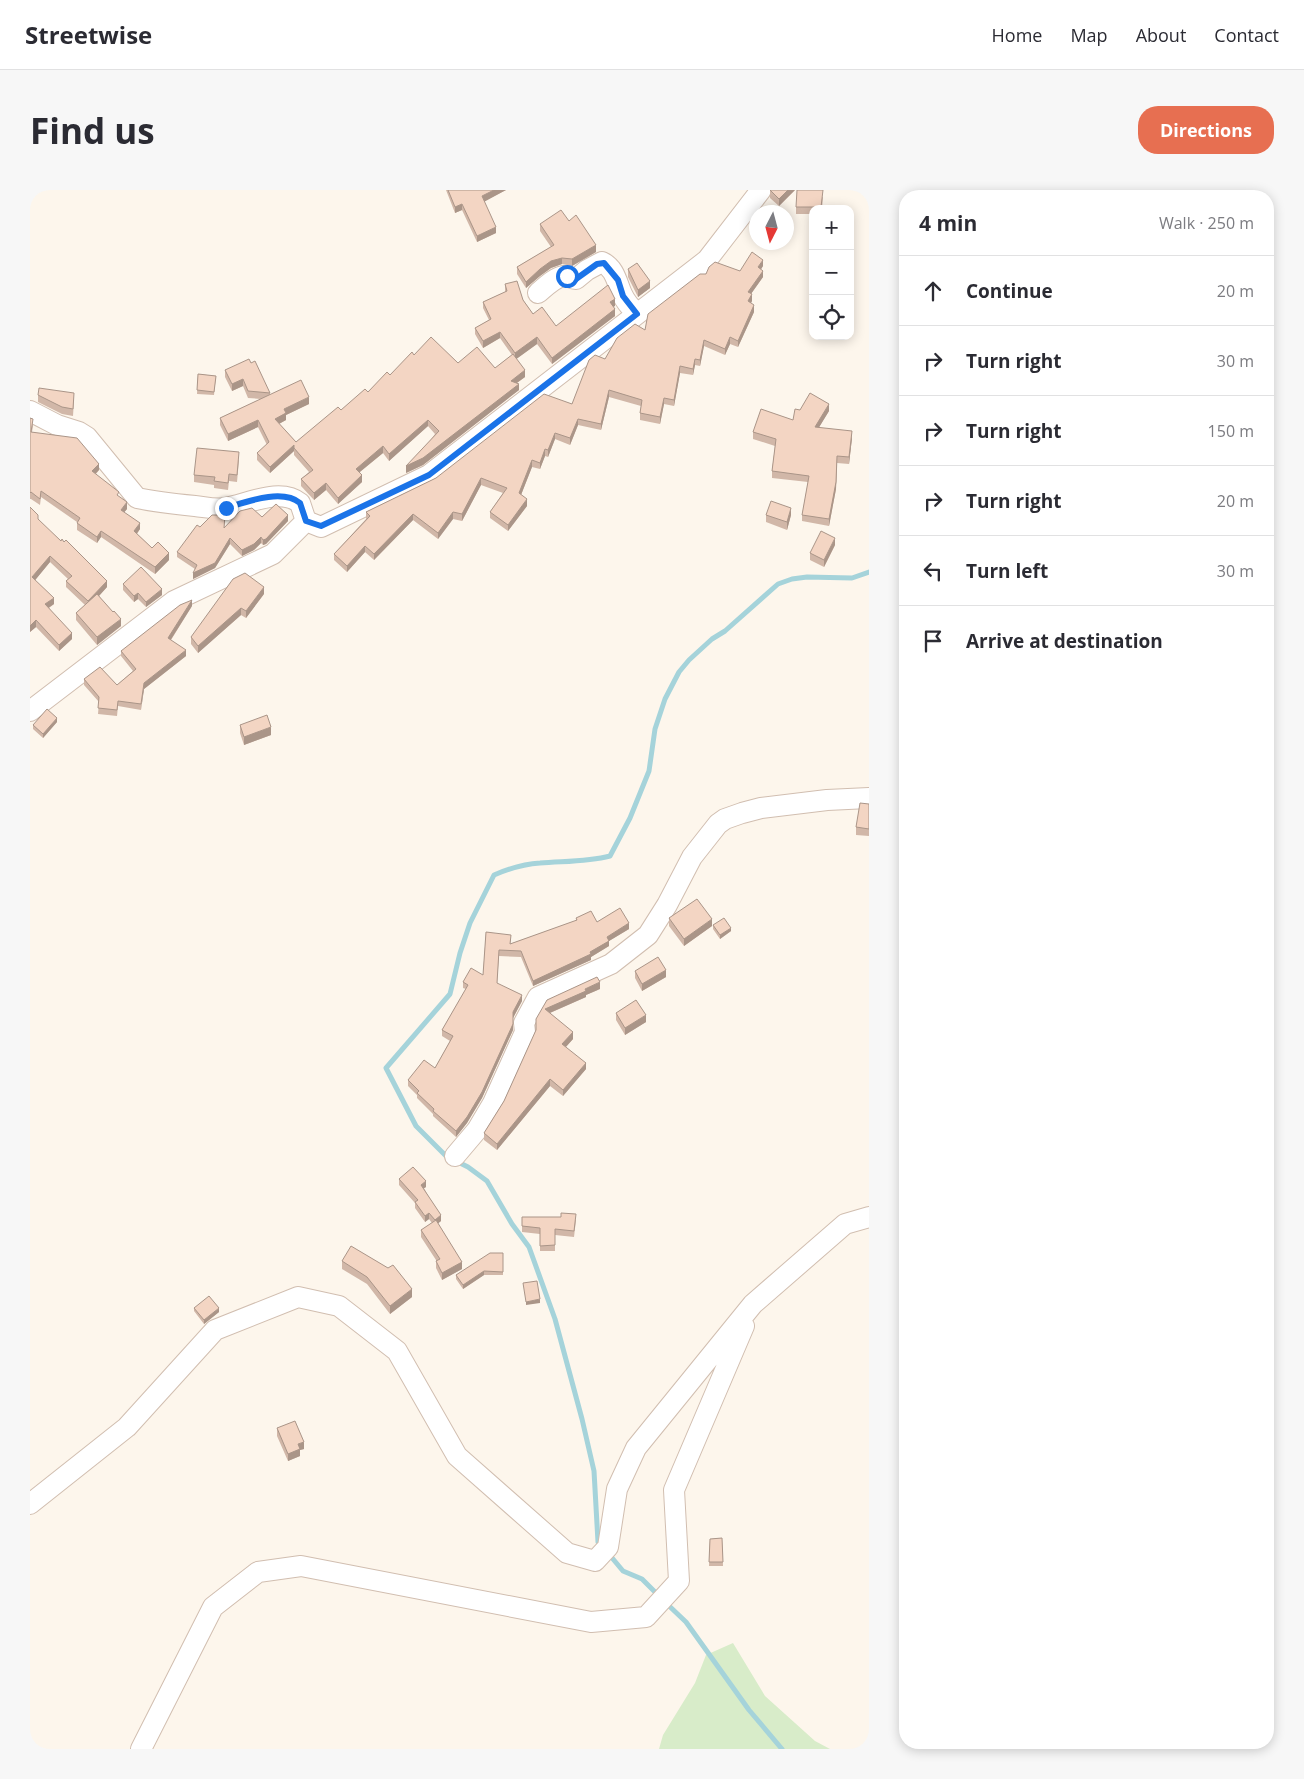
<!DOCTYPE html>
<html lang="en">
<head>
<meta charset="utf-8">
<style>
	body { margin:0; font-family:"Open Sans",sans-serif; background:#f7f7f7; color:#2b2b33 }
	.controls { position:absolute; right:15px; top:15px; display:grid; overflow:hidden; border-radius:10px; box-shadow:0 2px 12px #0003 }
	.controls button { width:45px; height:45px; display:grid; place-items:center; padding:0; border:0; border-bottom:1px solid #e1e1e2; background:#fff; color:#2b2b33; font:25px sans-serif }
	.compass { position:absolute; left:719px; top:15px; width:45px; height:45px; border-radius:50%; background:#fff; box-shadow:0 2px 12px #0003; rotate:186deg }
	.stop { position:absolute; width:15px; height:15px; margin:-11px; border:4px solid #1a73e8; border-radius:50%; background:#fff }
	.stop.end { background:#1a73e8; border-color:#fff; box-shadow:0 1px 5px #0008 }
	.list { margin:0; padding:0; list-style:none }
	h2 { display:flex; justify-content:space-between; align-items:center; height:65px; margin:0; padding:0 20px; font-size:21px }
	h2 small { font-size:16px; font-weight:400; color:#7c7c81 }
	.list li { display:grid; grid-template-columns:32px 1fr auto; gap:15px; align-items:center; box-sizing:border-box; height:70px; padding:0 20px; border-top:1px solid #e1e1e2 }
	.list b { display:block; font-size:19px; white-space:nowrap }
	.list em { font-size:16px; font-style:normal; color:#7c7c81 }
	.icon { flex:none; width:28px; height:28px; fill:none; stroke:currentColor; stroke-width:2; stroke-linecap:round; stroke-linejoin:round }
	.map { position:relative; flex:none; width:839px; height:1559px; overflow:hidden; border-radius:20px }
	header { display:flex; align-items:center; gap:30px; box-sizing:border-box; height:70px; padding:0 25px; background:#fff; border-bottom:1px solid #e1e1e2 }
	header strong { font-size:24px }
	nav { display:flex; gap:28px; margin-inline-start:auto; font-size:18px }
	.intro { display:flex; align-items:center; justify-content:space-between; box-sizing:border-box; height:120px; padding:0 30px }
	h1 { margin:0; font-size:35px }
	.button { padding:12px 22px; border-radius:20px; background:#e76f51; color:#fff; font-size:18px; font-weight:700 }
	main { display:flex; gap:30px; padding:0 30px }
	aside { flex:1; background:#fff; border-radius:20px; box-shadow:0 2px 12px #0003 }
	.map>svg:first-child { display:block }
	.green { fill:#d8ecc9 }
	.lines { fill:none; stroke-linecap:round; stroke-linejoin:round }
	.stream { stroke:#a5d3da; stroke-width:5 }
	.minor-casing { stroke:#d1beb0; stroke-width:22 }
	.minor { stroke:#fff; stroke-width:20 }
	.wall { fill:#d1b7a8 }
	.shaded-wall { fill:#aa9588 }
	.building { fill:#f3d5c3; stroke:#aa9588 }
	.route { stroke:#1a73e8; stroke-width:6 }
</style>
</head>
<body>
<header>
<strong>Streetwise</strong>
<nav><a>Home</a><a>Map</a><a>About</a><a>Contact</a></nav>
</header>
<div class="intro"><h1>Find us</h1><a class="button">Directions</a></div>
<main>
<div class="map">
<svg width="839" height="1559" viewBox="0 0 839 1559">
	<rect width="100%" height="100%" fill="#fdf6ec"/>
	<!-- green -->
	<path class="green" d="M703 1453 735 1506 785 1551 800 1559H629L633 1545 665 1493 676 1465Z"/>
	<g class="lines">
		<!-- stream -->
		<path class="stream" d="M573 1357 568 1352 564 1281 552 1229 525 1129 499 1057 482 1034 457 991 438 977 416 966 386 936 356 878 420 804 430 763 440 733 464 685C478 679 494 674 510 673 533 671 557 672 580 666L600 628 619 581 625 539 635 509 649 482 659 470 682 449 695 441 748 394 762 389 777 387 822 388 839 382
			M578 1363 593 1381 612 1389 630 1407
			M636 1413 656 1432 719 1520 752 1559"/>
		<!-- minor casing -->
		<g class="minor-casing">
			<path id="minor" d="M508 103C515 97 525 87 534 86 539 86 541 89 546 89L557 80 572 72C585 78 587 93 592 104 595 111 601 118 607 124
				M0 221 27 235 49 242 57 247 107 308C126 312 145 314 165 316 175 317 185 320 195 318 218 314 250 297 270 313L276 331
				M0 521 144 411 243 364 276 331 291 337 399 285 677 70 731 0
				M425 966 447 940 463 913 495 842 494 833 508 807 581 774 618 745 637 715 662 667 688 634 695 629 712 623 731 618 797 610 839 608
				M0 1314 97 1237 185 1140 268 1107 309 1116 367 1161 427 1266 537 1363 565 1371 578 1357 587 1299 606 1258 723 1114 815 1034 839 1027
				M111 1559 183 1417 228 1382 271 1376 561 1432 616 1427 649 1391 644 1300 714 1136"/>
		</g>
		<!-- minor -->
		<use href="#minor" class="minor"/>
	</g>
	<!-- wall -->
	<path class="wall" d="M416 0H476L454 11 466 43 447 52 432 20 425 23Z
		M740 0H765L749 16 740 8Z
		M793 7 792 19H783V24H766V17Z
		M539 31 566 62 542 76 532 74 521 78 510 86 496 98 487 84V77L521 57 510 41V34Z
		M733 76 731 79 733 87 721 104 722 111 721 113 724 122 708 157 700 154 695 165 674 156 670 176 665 175 663 185 650 183 644 216 634 214 630 234 610 230V223L611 216 579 207 571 240 548 235 540 255 525 249 518 267 515 266 510 279 502 277 491 305 497 316 478 341 460 328V322L473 303 451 295 432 331 423 329 408 349 383 330 344 370 335 362 317 382 304 370V364L336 329V322L406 288 542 214 575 169 615 140 676 84 710 81Z
		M598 79 620 98 608 107 598 87Z
		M475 94 493 110 503 124 526 136 585 116 583 117 585 126 522 174 507 154 486 169 495 187 487 193 489 200 393 275 376 283 405 244 398 236 359 271 353 263 330 282 332 292 308 314 296 300 284 310 271 296V289L279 282 264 265V261L240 283 227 270V263L237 255 228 237 198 251 190 235V228L231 209 218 208 213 196 202 201 195 187V180L221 173 240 203V204L279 214 256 225V230L249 234 266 252 338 202 360 185 384 165 428 173 465 178 482 165 470 148 453 158 445 144V138L459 130 453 118V112L475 102Z
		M168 184 186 186 184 205 167 204Z
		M8 205 44 210 43 226 32 224 8 212Z
		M770 220 799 221 789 237 822 248 819 274 807 273 806 299 799 336 772 331V325L778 292 742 288V281L745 256 723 249V242L763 230Z
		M0 228 3 236 2 242 69 280 66 284 89 307 97 319 94 322 110 339 107 344 122 358 139 370 125 384 71 347 67 353 47 340V332L11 307 10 315 1 309H0Z
		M209 270 207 292 199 291 198 300 184 298V295L164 292V285Z
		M736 325H761L757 340 736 332Z
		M232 327 258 331 236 354 233 355 231 353 224 360 212 366 200 354 185 378 163 389 165 379 147 367V362L170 337 195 330 194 338Z
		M8 330 77 397 69 406 91 436 67 455 46 430V423L55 415 36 397V391L38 389 20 372 5 390 24 414 19 418 42 449 29 461 6 437 0 442Z
		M805 355 794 377 780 370V363Z
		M93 394 132 405 116 417 108 409 104 412 93 400Z
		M234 404 216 428 211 425 168 463 161 454V447Z
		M162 416 141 450 156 466 114 499 111 520 88 516 87 526 68 524 69 512 54 495V489L87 495 103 481 91 466V461Z
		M27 532 13 548 3 539V535Z
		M210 535 241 545 214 555 210 543Z
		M839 614V646L826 645V637Z
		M546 728 599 739 579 751V756L561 767V770L503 796 491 767 469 766 467 793 492 811 483 828V840L452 908 437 933 426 947 403 926V924L387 908V905L378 896V890L405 878 420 851 412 846V840L436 799 433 798V792L453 785 456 742 481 750 480 754 546 731Z
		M639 728 682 736 654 756 639 736Z
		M683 735 701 741 690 749 683 739Z
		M605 781 636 787 612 801 605 788Z
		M570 799 556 805V807L520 823 543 849 536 857 556 879 533 906 520 896 467 960 454 950V943L474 911 506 840 517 810Z
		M586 823 616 832 595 845 586 830Z
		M369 989 396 997 394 998 411 1031 408 1033 432 1079 412 1090 406 1078V1070L391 1047V1040L402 1033 399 1029 395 1032 385 1018V1013L369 995Z
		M492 1027 546 1030 544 1047 525 1045V1061H510V1044L492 1042Z
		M473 1063V1085H454L433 1099 426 1089V1085Z
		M312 1071 382 1107 360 1124 337 1094 312 1079Z
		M164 1118 189 1122 174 1134 164 1121Z
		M247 1238 274 1259 270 1260V1266L258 1271 247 1246Z
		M692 1348 693 1376H679L680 1349Z"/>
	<!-- shaded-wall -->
	<path class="shaded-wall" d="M464 0H476L452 13V6Z
		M758 0H765L749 16V9Z
		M432 14V20L425 23V17Z
		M466 37V43L447 52V46Z
		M566 55V62L542 76V69Z
		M532 68V74L521 78 510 86 496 98V92L510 79 521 71Z
		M733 70V76L728 84V77Z
		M733 81V87L718 108V102Z
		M620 91V98L608 107V100Z
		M722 104V111L718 118V111Z
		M585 109V116L580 119V112Z
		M724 115V122L708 157V151Z
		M585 119V126L522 174V168Z
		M470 142V148L453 158V151Z
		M507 147V154L485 170V163Z
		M700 147V154L695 165V159Z
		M674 150V156L670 176V170Z
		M665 169V175L663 185V179Z
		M650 176V183L644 216V210Z
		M495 180V187L481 197V191Z
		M213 189V196L202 201V194Z
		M489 194V200L393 275 376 283V276Z
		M579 200V207L571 240V234Z
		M279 207V214L256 225V230L245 236V229L254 219Z
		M634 208V214L630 234V227Z
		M799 214V221L785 244V237Z
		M548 229V235L540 255V248Z
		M228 230V237L198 251V244Z
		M398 230V236L359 271V264Z
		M822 241V248L819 274V267Z
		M525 243V249L518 267V260Z
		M264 255V261L240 283V277Z
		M353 256V263L326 285V279Z
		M515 259V266L510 279V273Z
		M807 266 806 299 799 336V329Z
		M502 270V277L489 310V303Z
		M69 274V280L62 287V281Z
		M332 285V292L308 314V308Z
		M451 288V295L432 331V324Z
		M296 293V300L284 310V303Z
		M497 309V316L478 341V335Z
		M97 312V319L91 326V320Z
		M761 318V325L757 340V332Z
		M423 322V329L408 349V343Z
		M383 324V330L344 370V364Z
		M258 325V331L236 354 233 355V350Z
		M110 333V339L104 347V341Z
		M71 341V347L67 353V347Z
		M231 347V353L224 360 212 366V360Z
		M200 348V354L185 378 163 389V383Z
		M805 348V355L794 377V370Z
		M335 356V362L317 382V376Z
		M139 363V370L125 384V377Z
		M20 366V372L2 394V387Z
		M77 391V397L58 418V411Z
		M234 397V404L216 428V421Z
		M132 399V405L116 417V412Z
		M108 403V409L104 412V406Z
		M24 408V414L15 420V414Z
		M162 410V416L138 454V448Z
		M211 418V425L168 463V456Z
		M91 429V436L67 455V447Z
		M6 430V437L0 442V436Z
		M42 443V449L29 461V455Z
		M156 460V466L114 499 111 520 114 493Z
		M27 528V532L13 548V544Z
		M241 537V545L214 555V547Z
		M682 729V736L654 756V749Z
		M599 733V739L579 751V756L561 767V770L503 796V791L560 762 577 747Z
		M701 738V741L690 749V745Z
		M636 780V787L612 801V794Z
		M570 792V799L556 805V807L515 825V819L555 799Z
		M492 805V811L483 828V840L452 908 437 933 426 947V941L483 822Z
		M616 825V832L595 845V838Z
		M543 842V849L532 861V854Z
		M556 873V879L533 906V900Z
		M520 889V896L467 960V954Z
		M396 991V997L391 1000V995Z
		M399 1023V1029L395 1032V1026Z
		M411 1025V1031L405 1036V1030Z
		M432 1072V1079L412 1090V1083Z
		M454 1081V1085L433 1099V1095Z
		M382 1099V1107L360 1124V1116Z
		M510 1109V1113L496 1115V1112Z
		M189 1118V1122L174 1134V1130Z
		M274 1252V1259L270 1260V1266L258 1271V1264L268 1254Z"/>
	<!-- building -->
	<path class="building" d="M418 0H464L452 6 466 37 447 46 432 14 425 17Z
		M740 0H758L749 9Z
		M767 0H793L791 17H766Z
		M531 20 539 31 546 25 566 55 542 69 532 68 521 71 510 79 496 92 487 77 524 55 510 34Z
		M722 62 733 70 728 77 733 81 718 102 722 104 718 111 724 115 708 151 700 147 695 159 674 150 670 170 665 169 663 179 650 176 644 210 634 208 630 227 610 223 612 210 579 200 571 234 548 229 540 248 525 243 518 260 515 259 510 273 502 270 489 303 497 309 478 335 460 322 477 298 451 288 432 324 423 322 408 343 383 324 344 364 335 356 317 376 304 364 340 326 336 322 406 288 514 204 542 214 559 170 565 165 575 169 587 148 605 134 615 140 618 124 670 84H676L679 77 685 72 710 81Z
		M607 73 620 91 608 100 598 79Z
		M487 91 493 110 503 124 512 117 526 136 578 95 585 109 580 112 585 119 522 168 507 147 485 163 470 142 453 151 445 138 461 129 453 112 477 101 475 94Z
		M401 147 428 173 447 157 465 178 483 164 495 180 481 191 489 194 393 268 376 276 409 241 398 230 359 264 353 256 326 279 332 285 308 308 296 293 284 303 271 289 283 280 264 258V255L240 277 227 263 239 252 228 230 198 244 190 228 271 190 279 207 254 219 256 223 245 229 266 252 308 217 311 220 335 199 338 202 357 182 360 185 382 162 384 165Z
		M219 169 221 173 225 171 240 203 218 201 213 189 202 194 195 180Z
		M168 184 186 186 184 202 167 200Z
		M9 198 44 203 43 219 32 217 8 205Z
		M780 203 799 214 785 237 822 241 819 267 807 266 806 292 799 329 772 325 779 286 742 281 746 249 723 242 731 219 763 230 765 219 770 220Z
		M0 228 3 229 1 242 47 248 69 274 62 281 89 302 87 305 97 312 91 320 110 333 104 341 122 358 128 352 139 363 125 377 71 341 67 347 47 333 50 328 11 301 10 309 1 302 0 303Z
		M167 258 209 262 207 285 199 284 198 293 184 291 185 287 164 285Z
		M741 311 761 318 757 332 736 325Z
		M246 314 258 325 236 349 233 350 231 347 224 354 212 360 200 348 185 373 163 383 167 375 147 362 167 335 170 337 182 325H195L194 338 210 321 222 318 232 327Z
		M0 317 8 325V329L31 351 32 349 34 352 36 350 77 391 58 411 36 391 42 386 20 366 2 387 24 408 15 414 42 443 29 455 6 430 0 436Z
		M791 341 805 348 794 370 780 363Z
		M111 377 132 399 116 412 108 403 104 406 93 394Z
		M215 383 234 397 216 421 211 418 168 456 161 447 203 389Z
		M67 404 83 422 84 421 91 429 67 447 46 423Z
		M162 410 138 448 156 460 114 493 111 514 88 511 87 520 68 518 69 507 54 489 70 477 87 495 106 479 91 461 150 415Z
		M17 519 27 528 13 544 3 535Z
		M237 525 241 537 214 547 210 535Z
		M830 613 839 614V639L826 637Z
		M667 709 682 729 654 749 639 728Z
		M590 718 599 733 577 747 579 751 560 762 561 764 503 791 491 761 469 760 467 793 492 805 483 822V834L452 902 437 927 426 941 403 921 404 919 387 903 389 901 378 890 394 870 405 878 423 846 412 840 438 795 433 792 441 778 453 785 456 742 481 745 480 754 547 730 546 728 561 721 567 732Z
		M694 728 701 738 690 745 683 735Z
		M628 767 636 780 612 794 605 781Z
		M567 787 570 792 555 799 556 801 515 819 543 842 532 854 556 873 533 900 520 889 467 954 454 943 474 911 506 840V829L517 810Z
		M606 810 616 825 595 838 586 823Z
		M383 977 396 991 391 995 411 1025 405 1030 399 1023 395 1026 385 1012 388 1010 369 989Z
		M531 1023 546 1024 544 1041 525 1039V1055L510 1056V1038L492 1036V1027H531Z
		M406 1030 432 1072 412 1083 406 1071 410 1069 391 1040Z
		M321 1056 358 1078 363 1075 382 1099 360 1116 337 1087 312 1071Z
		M460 1063H473V1082L454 1081 433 1095 426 1085Z
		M507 1091 510 1109 496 1112 493 1093Z
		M179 1106 189 1118 174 1130 164 1118Z
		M265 1231 274 1252 268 1254 270 1259 258 1264 247 1238Z
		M692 1348 693 1372H679L680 1349Z"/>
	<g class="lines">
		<!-- route -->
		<path class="route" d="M196 318C216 312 252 298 270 313L276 331 291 336 399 285 607 124 593 106 588 90 574 73 567 74 546 89 537 86"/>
	</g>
</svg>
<div class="controls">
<button>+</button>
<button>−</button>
<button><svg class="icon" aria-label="locate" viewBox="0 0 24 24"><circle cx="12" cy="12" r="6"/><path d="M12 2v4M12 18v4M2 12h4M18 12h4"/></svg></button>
</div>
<svg class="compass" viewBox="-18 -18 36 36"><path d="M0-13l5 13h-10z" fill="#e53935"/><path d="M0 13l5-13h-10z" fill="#7c7c81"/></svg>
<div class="stop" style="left:537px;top:86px"></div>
<div class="stop end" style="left:196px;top:318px"></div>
</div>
<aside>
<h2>4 min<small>Walk · 250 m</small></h2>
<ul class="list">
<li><svg class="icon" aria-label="ahead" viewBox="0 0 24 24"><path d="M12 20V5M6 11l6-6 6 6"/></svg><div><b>Continue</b></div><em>20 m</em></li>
<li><svg class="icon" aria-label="right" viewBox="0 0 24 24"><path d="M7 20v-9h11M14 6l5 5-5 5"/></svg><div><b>Turn right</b></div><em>30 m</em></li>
<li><svg class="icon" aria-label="right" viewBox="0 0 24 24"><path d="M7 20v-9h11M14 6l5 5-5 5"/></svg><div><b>Turn right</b></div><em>150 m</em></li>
<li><svg class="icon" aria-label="right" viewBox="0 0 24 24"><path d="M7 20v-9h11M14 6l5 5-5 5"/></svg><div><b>Turn right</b></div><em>20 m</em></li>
<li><svg class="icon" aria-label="left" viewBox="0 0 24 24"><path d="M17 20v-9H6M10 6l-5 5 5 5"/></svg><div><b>Turn left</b></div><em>30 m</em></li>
<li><svg class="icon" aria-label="arrive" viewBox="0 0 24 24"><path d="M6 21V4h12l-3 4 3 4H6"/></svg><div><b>Arrive at destination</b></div></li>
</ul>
</aside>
</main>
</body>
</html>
